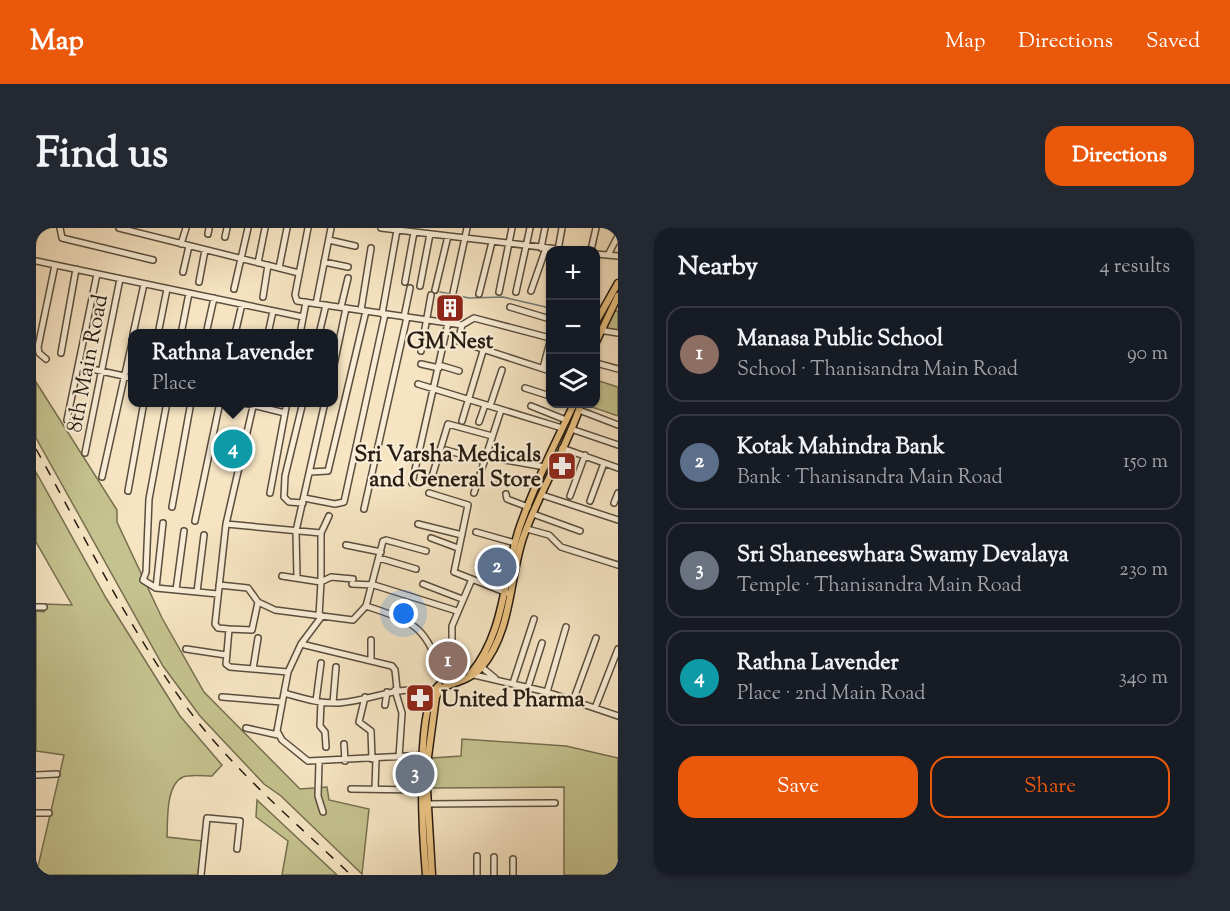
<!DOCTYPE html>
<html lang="en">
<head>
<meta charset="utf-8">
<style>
	body { margin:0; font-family:"Sorts Mill Goudy",serif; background:#242831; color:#f1f3f6 }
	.controls { position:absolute; right:18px; top:18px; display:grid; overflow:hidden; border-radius:12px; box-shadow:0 2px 4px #0004 }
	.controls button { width:54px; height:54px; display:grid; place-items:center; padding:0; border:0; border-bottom:2px solid #363941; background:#171b24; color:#f1f3f6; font:30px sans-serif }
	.you { position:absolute; left:368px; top:386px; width:21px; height:21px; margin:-15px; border:4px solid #fff; border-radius:50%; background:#1a73e8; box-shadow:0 0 0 9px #1a73e833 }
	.badge { display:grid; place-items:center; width:39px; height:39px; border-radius:50%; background:#ea580c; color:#fff; font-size:20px; font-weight:700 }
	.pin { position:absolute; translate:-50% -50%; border:3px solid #fff; box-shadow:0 2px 6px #0006 }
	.popup { position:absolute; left:92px; top:101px; width:210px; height:78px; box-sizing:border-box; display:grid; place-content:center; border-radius:12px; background:#171b24; filter:drop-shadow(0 2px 4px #0005); font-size:20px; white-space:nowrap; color:#9ea1a6 }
	.popup b { font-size:22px; color:#f1f3f6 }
	.popup::after { content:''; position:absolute; left:50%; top:100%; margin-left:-12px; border:12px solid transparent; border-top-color:#171b24 }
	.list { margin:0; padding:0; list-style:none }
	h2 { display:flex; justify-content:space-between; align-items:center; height:78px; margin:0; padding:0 24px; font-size:26px }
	h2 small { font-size:20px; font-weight:400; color:#9ea1a6 }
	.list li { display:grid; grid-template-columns:39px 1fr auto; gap:18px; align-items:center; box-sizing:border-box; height:96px; margin:0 12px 12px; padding:0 12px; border:2px solid #363941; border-radius:18px }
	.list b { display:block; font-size:22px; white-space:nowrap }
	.list p { margin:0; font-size:20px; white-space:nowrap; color:#9ea1a6 }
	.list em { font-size:20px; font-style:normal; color:#9ea1a6 }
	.actions { display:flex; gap:12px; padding:18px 24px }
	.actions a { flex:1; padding:14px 0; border:2px solid #ea580c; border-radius:18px; text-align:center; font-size:21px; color:#ea580c }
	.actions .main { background:#ea580c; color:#fff }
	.icon { flex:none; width:33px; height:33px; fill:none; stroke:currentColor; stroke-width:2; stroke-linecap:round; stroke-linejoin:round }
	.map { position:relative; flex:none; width:582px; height:647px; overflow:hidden; border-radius:18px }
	header { display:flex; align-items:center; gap:36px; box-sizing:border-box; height:84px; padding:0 30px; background:#ea580c; color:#fff }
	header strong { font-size:28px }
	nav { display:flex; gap:33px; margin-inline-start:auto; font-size:21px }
	.intro { display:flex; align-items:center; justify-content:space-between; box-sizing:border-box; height:144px; padding:0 36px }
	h1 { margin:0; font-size:42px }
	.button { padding:15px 27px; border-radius:18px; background:#ea580c; color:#fff; font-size:21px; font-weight:700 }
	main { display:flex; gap:36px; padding:0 36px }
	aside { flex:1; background:#171b24; border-radius:18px; box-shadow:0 2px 4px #0004 }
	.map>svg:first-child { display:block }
	.green { fill:#c4c28e; stroke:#756f50; stroke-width:1.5 }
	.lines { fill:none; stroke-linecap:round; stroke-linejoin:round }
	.stream { stroke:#707c79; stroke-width:1.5 }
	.minor-casing { stroke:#5a4e3e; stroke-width:8 }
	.major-casing { stroke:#261c12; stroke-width:9 }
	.minor { stroke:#f9edd7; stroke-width:5 }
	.major { stroke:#ebc281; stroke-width:6 }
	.rail { stroke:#261c12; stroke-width:1.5; stroke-dasharray:10 10; stroke-linecap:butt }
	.labels { text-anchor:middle; stroke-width:4.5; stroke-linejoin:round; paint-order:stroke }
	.poi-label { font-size:22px; font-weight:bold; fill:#261c12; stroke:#f9edd7 }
	.street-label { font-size:22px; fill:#261c12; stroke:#f9edd7 }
</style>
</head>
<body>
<header>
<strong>Map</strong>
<nav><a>Map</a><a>Directions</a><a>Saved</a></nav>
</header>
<div class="intro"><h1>Find us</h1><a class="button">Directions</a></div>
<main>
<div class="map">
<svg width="582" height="647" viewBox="0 0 582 647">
	<rect width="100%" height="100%" fill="#f6e4c2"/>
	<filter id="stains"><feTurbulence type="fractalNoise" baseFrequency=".00333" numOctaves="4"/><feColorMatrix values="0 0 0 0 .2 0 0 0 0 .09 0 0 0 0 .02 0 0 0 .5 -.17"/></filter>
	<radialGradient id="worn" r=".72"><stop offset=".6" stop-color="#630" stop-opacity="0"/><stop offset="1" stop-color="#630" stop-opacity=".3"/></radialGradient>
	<!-- green -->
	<path class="green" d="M578 83H582V102L568 100Z
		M560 152 582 159V188L550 177 560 176Z
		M0 154 81 282V294L126 390 168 464 264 561 291 559 293 572 333 581 326 646 245 568 228 556 164 488 127 438 0 210Z
		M0 244 70 370 144 488 186 537 176 548C168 548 154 546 147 549 129 557 132 594 131 609L166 613 162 647H0L28 527 0 523V383L8 384V376L36 377 0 314Z
		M426 511 530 518 582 530V647H528V559L396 560V530L425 528Z
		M221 572 301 647H246L252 613 220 589Z"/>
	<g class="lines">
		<!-- stream -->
		<path class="stream" d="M404 64 415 66
			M419 67 433 70 467 69 514 80
			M560 84 562 83"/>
		<!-- minor casing -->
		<g class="minor-casing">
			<path id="minor" d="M24 0 26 10 117 32
				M83 0 263 45
				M272 0 259 67 261 73 426 97
				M345 0 530 22
				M172 6 173 0
				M189 9 191 0
				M293 12 319 18
				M145 16 150 0
				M505 20 509 0
				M522 22 526 0
				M555 22 560 0
				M560 26 582 28
				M572 27 582 8
				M0 33 267 89
				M288 34 312 39
				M222 35 229 0
				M243 40 251 0
				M147 44 153 18
				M163 54 169 22
				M369 54 378 4
				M384 58 394 6
				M198 61 212 0
				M399 62 412 8
				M495 63 510 20
				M463 64 476 0
				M480 64 494 0
				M417 65 431 0
				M443 66 456 14
				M227 69 232 37
				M280 76 295 0
				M305 79 312 50
				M474 79 514 91
				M325 82 335 20
				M346 86 361 2
				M368 89 374 60
				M563 102 582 105
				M97 106 108 56
				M122 106 131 61
				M145 106 153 65
				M170 106 178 70
				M199 106 206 76
				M232 106 237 83
				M264 106 270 74
				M283 106 290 77
				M514 110 438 90 426 97 422 113 514 143
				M385 123 395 67
				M25 125 40 41
				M10 131 3 125 2 119 19 37
				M560 135 582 141
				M385 136 403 140
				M298 137 310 80
				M403 137 423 143
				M42 138 97 150
				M507 140 514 114
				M382 156 526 200
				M489 160 514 168
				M131 174 113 271 110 344 107 352 120 360 182 366
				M204 174 249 185
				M218 174 190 296 179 396 182 400 193 401 190 436 194 439 252 444 248 465C266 470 284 476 303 475 340 472 360 456 401 464
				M454 178 466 142
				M495 178 530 192
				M543 182 582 197
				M31 192 61 46
				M426 193 447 123
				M443 194 449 177
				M535 201 582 217
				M526 220 582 240
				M410 222 448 233
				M49 225 84 51
				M469 232 509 239
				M274 244 292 243 330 83
				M66 249 97 110
				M463 251 501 258
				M395 252 412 196 456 208
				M376 255 412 95
				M92 263 108 174
				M234 265 251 174
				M393 265 432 277 418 344 471 365
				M438 265 465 182
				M470 266 471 271 492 279
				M506 267 582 292
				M534 268 549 227
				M268 270 299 276 308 274 349 86
				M554 273 568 235
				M267 275 253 274 248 269 249 248 267 174
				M578 275 582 265
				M136 279 155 174
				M328 281 371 89
				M497 286 544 303
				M159 293 184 174
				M190 296 285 305V354L295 349 317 351
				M382 296 426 307
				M491 301 513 307 525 319 582 337
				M440 304 479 315
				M285 305 293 288
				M395 310 422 320
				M310 317 345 324
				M343 330 380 341
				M246 348 285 354 283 388
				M261 350 260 303 289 174
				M316 356 338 357 421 383
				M387 356 426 371
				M183 357 212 360 222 374 239 382 317 392 330 378C389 397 388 401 411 457
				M120 360 127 295
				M140 362 148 303
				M161 364 168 307
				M330 378 347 313 350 312 390 323
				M0 379H8
				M193 401 216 402 222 374
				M265 416 356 438 359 442 361 461
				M150 421 190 427
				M335 433V412
				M443 437 459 450
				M404 439 416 435V398L436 351
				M217 441 222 410
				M252 444 265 416 286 388
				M434 446 511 464 582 488
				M477 455 498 391
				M492 459 506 415
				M359 462 366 485 363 529
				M511 464 530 399
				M248 465 241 503 246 512 272 533 391 527
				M186 469 246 474
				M329 469 323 494 335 503 336 531
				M280 473 285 435
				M537 473 560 410
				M285 474 284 498 289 504 290 519
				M297 475 300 439
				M349 477 351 464
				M559 480 582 421
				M210 500 242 507
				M308 516 309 533
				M283 534 282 568 287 584
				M0 547 21 546
				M315 561 385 562
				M339 561 340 531
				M391 576 519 575
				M0 585H13
				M441 628V647
				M458 629V647
				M477 631V647
				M165 647 171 590 204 593 201 621"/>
		</g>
		<!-- major casing -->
		<g class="major-casing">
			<path id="major" d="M560 94 582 55
				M560 114 582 68
				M435 445C470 403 467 347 484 298 499 256 519 215 538 176
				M390 647C387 613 378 477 403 457
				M396 647 390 544 400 469 405 460C418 455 435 451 445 440 476 404 473 352 487 310 503 264 530 222 545 176"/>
		</g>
		<!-- minor -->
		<use href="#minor" class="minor"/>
		<!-- major -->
		<use href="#major" class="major"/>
		<!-- rail -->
		<path class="rail" d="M0 221C48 307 91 398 149 477 196 541 258 593 315 647"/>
	</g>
	<!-- icons -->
	<defs>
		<g id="building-square" transform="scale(1.5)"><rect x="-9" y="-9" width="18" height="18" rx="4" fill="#8f2418" stroke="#f9edd7"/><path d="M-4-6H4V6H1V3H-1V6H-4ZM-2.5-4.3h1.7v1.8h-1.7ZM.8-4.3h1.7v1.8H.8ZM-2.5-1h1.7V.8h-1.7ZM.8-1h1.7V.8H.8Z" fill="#fff"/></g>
		<g id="pharmacy-square" transform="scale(1.5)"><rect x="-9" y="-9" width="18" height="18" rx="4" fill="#8f2418" stroke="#f9edd7"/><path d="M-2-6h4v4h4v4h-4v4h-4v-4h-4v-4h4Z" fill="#fff"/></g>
	</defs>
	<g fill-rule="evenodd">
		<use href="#building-square" x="414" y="80"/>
		<use href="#pharmacy-square" x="526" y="238"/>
		<use href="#pharmacy-square" x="384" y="470"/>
	</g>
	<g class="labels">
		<!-- poi labels -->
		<g class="poi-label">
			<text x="414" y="120">GM Nest</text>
			<text x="505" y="233" text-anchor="end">Sri Varsha Medicals<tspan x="505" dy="25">and General Store</tspan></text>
			<text x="405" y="478" text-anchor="start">United Pharma</text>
		</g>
		<!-- street labels -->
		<g class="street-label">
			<text transform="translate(50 135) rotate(-79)" y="8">8th Main Road</text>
		</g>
	</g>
	<rect width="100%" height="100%" filter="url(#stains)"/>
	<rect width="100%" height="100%" fill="url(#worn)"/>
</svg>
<div class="controls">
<button>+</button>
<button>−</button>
<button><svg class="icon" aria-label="layers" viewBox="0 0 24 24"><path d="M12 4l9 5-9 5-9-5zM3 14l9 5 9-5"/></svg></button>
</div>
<div class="you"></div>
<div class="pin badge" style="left:412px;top:433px;background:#8d6e63">1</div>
<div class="pin badge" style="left:461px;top:339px;background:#5c6f8a">2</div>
<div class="pin badge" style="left:379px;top:546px;background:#6b7280">3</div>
<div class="pin badge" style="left:197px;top:221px;background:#0f9aa8">4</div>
<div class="popup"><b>Rathna Lavender</b>Place</div>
</div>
<aside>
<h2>Nearby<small>4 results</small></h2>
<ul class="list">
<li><span class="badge" style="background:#8d6e63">1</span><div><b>Manasa Public School</b><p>School · Thanisandra Main Road</p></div><em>90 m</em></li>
<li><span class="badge" style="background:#5c6f8a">2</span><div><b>Kotak Mahindra Bank</b><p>Bank · Thanisandra Main Road</p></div><em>150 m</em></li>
<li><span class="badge" style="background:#6b7280">3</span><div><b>Sri Shaneeswhara Swamy Devalaya</b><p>Temple · Thanisandra Main Road</p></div><em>230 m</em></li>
<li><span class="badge" style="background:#0f9aa8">4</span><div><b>Rathna Lavender</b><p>Place · 2nd Main Road</p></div><em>340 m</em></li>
</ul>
<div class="actions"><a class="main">Save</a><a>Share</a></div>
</aside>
</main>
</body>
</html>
